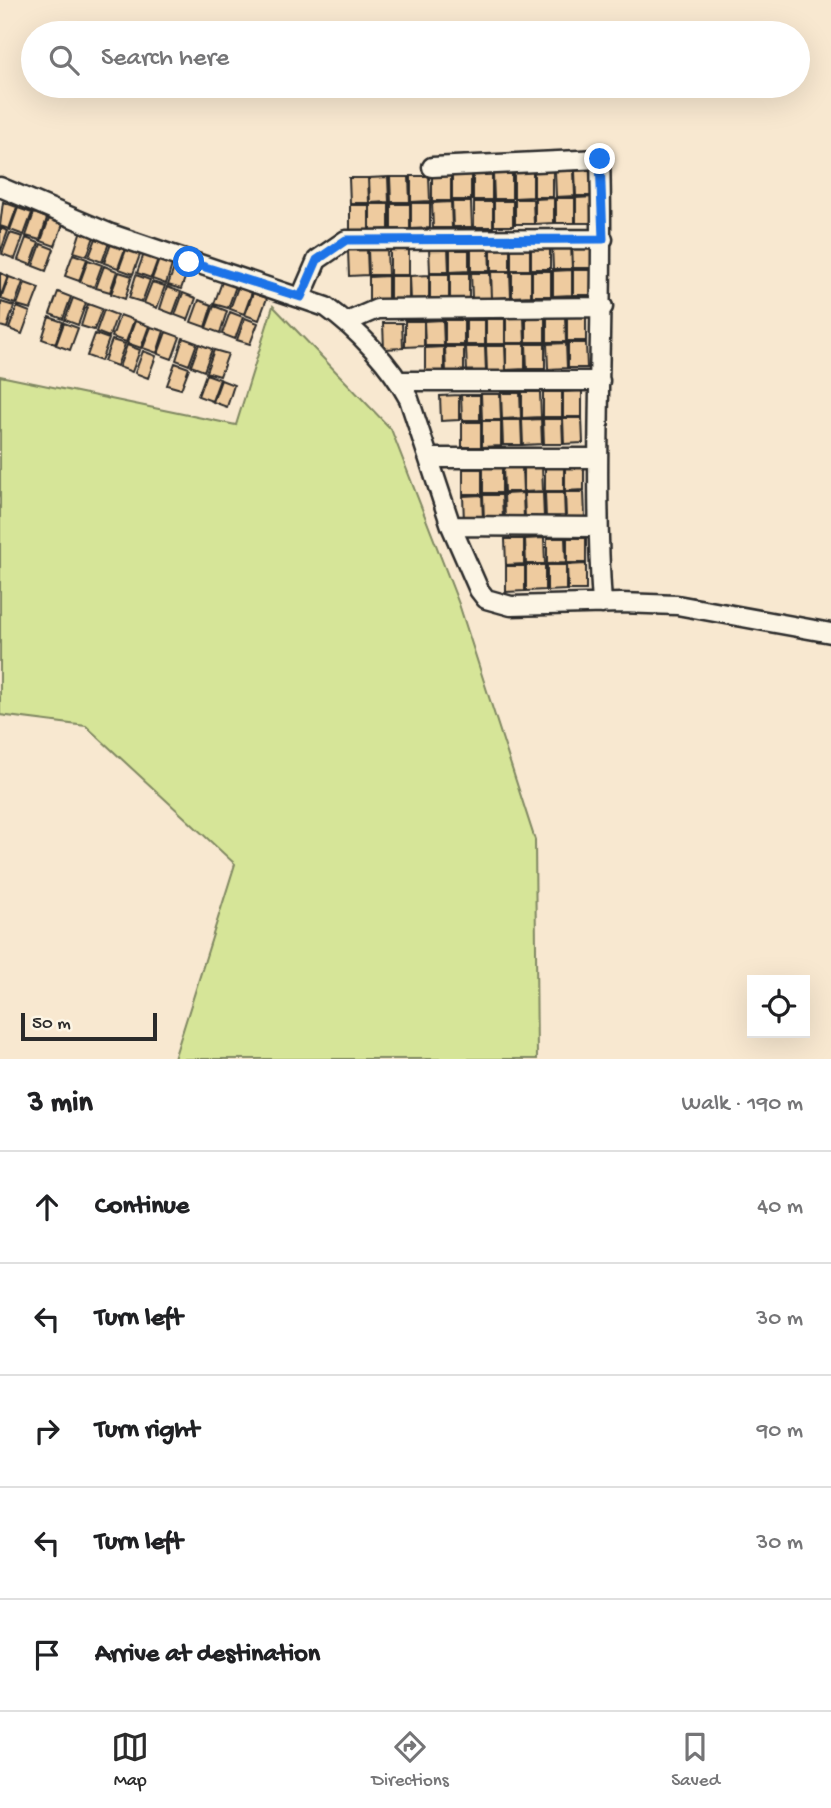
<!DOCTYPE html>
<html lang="en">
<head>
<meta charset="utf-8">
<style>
	body { margin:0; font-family:"Gochi Hand",sans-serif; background:#f2f2f2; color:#202124 }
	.controls { position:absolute; right:21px; bottom:21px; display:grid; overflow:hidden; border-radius:0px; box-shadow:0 7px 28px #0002 }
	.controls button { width:63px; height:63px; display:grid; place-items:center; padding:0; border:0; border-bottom:2px solid #e0e0e0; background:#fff; color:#202124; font:35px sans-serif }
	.scale { position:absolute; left:21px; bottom:18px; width:136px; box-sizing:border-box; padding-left:7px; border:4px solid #2b2b2b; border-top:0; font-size:19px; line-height:24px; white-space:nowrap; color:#2b2b2b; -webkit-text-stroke:5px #fcf5e5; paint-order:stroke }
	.stop { position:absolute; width:21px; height:21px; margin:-16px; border:5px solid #1a73e8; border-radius:50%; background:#fff }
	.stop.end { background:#1a73e8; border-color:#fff; box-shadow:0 2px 7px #0008 }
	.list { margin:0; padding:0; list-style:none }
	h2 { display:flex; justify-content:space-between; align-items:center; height:91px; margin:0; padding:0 28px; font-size:30px }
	h2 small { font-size:23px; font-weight:400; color:#757577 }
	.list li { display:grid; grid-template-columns:46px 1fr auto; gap:21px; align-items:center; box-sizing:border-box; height:112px; padding:0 28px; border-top:2px solid #e0e0e0 }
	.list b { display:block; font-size:26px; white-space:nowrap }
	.list em { font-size:23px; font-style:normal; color:#757577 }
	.icon { flex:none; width:38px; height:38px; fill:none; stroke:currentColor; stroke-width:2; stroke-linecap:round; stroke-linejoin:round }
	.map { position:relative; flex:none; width:831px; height:1059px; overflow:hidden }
	.search { position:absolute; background:#fff; box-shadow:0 7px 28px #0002; left:21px; right:21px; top:21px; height:77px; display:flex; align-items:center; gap:18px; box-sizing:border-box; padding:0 24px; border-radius:38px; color:#757577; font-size:26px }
	.sheet { height:651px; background:#fff }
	nav { display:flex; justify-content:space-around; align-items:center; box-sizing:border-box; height:98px; border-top:2px solid #e0e0e0; background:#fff; font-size:19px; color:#757577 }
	nav a { display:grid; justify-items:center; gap:4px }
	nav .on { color:#2b2b2b }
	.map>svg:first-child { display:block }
	.green { fill:#d6e598; stroke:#808862; stroke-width:2 }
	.building { fill:#eecb9f; stroke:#2b2b2b; stroke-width:2 }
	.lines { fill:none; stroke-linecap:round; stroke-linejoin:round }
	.minor-casing { stroke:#2b2b2b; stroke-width:23 }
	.minor { stroke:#fcf5e5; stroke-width:18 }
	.route { stroke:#1a73e8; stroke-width:9 }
</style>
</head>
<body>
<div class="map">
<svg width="831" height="1059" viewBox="0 0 831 1059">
	<rect width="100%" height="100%" fill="#f8e8d0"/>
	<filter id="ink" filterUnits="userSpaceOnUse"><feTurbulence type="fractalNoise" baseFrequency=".0143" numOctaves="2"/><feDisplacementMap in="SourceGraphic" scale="14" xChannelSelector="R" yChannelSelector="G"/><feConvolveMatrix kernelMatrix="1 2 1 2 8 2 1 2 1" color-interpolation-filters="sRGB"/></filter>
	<g filter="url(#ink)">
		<!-- green -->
		<path class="green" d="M273 306 391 429 459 604 535 840 537 1059H174L235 864 86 726 0 715V376L236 425Z"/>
		<!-- building -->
		<path class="building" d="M594 170 595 196H576L575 171Z
			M553 171V197H534V172Z
			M555 171H574L575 196 556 197Z
			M514 172H533V197L514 198Z
			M492 174V200H473V175Z
			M493 174H512V199H494Z
			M451 175V201H432V176Z
			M452 175H471V200H452Z
			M411 176H429L430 201 411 202Z
			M388 177 389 202 370 203 369 178Z
			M390 177H409L410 202H391Z
			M349 178H368L369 203H350Z
			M595 197V223H576V198Z
			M554 198V223L535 224V199Z
			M556 198H575V223H556Z
			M515 199H533L534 224H515Z
			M494 201H513V226H494Z
			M3 202 17 207 9 229 0 226Z
			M451 202 452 228H433L432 203Z
			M452 202H471L472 227H453Z
			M474 202H493V227H474Z
			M411 203H430V228L411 229Z
			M370 204H389V229L370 230Z
			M391 204H410V229H391Z
			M350 205H369V230H350Z
			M18 208 32 213 24 235 10 230Z
			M34 213 47 218 40 240 26 236Z
			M49 219 63 224 55 246 41 241Z
			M0 228 8 231 0 253Z
			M81 230 95 234 87 256 74 252Z
			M10 233 23 237 15 259 2 254Z
			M97 236 110 240 102 262 89 257Z
			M26 238 39 243 31 265 18 260Z
			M112 241 126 246 118 268 104 263Z
			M572 243H591L592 268H573Z
			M41 244 54 249 46 271 33 266Z
			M530 244V270H511V245Z
			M531 244H550V269H531Z
			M552 244H571L572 269H553Z
			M510 245V271H491V246Z
			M469 246V271L450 272V247Z
			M471 246H489L490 271H471Z
			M127 247 141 252 133 274 119 269Z
			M429 247H448L449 272H430Z
			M387 249 388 275H369L368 250Z
			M409 249V275H390V250Z
			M348 250H367L368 275 349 276Z
			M145 251 159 256 151 278 137 273Z
			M73 254 87 259 79 281 65 276Z
			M160 257 173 262 166 284 152 279Z
			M88 260 102 265 94 287 80 282Z
			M176 263 189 267 181 289 168 285Z
			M104 266 117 271 110 292 96 288Z
			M572 270V295L553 296V271Z
			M573 270H592V295H573Z
			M512 271H531V296L512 297Z
			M532 271H551V296H532Z
			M119 272 132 276 125 299 111 294Z
			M491 272H510L511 297 492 298Z
			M0 273 8 276 0 298Z
			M450 273H469V298L450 299Z
			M471 273H490L491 298H472Z
			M430 274H449V299H430Z
			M136 275 150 280 142 302 129 298Z
			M429 275V301H411L410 276Z
			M388 276V302H369V277Z
			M390 276H409V301L390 302Z
			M9 277 23 282 15 304 1 299Z
			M152 282 165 286 157 308 144 303Z
			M222 282 236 286 228 308 214 304Z
			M25 283 39 288 31 309 17 305Z
			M167 287 181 292 173 314 160 309Z
			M238 287 252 292 244 314 230 309Z
			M58 292 71 297 63 319 50 314Z
			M183 293 196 298 188 320 175 315Z
			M253 293 267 298 259 320 245 315Z
			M73 298 86 303 78 325 65 320Z
			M199 300 212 305 205 327 191 322Z
			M1 302 14 306 7 328 0 326Z
			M88 304 102 309 94 330 81 326Z
			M214 306 227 311 220 333 206 328Z
			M17 307 30 312 22 334 9 329Z
			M104 310 117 315 109 337 96 332Z
			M230 312 243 317 235 339 222 334Z
			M120 315 134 320 126 342 112 337Z
			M545 316V342H526V317Z
			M565 316 566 342H547V317Z
			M567 316H586V341H567Z
			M49 317 63 322 55 344 42 339Z
			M524 317 525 343H506V318Z
			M245 318 258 323 250 344 237 340Z
			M486 319H505V344H486Z
			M443 320 444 346H425L424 321Z
			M445 320H464V345H445Z
			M466 320H485V345H466Z
			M135 321 149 326 141 348 127 343Z
			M405 321H424V346L405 347Z
			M64 323 78 328 70 350 56 345Z
			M383 323H402L403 348 384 349Z
			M151 327 164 331 157 353 143 348Z
			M166 332 180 337 172 359 158 354Z
			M95 334 109 339 101 361 87 356Z
			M183 338 197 343 189 365 176 360Z
			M112 340 125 344 117 366 104 361Z
			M566 343 567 368 548 369 547 344Z
			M568 343H586L587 368H568Z
			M199 344 212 349 204 371 191 366Z
			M506 344H525V369L506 370Z
			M526 344H545V369H527Z
			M127 345 140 350 132 372 119 367Z
			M486 346H505L506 371 487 372Z
			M444 347V373H425V348Z
			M445 347H464V372H446Z
			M466 347H485L486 372H467Z
			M214 350 228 354 220 376 206 372Z
			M143 351 156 356 148 378 135 373Z
			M175 363 189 368 181 389 167 385Z
			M206 374 220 379 212 401 198 396Z
			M221 380 234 385 227 407 213 402Z
			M582 391V417H563V392Z
			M522 392H540L541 417 522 418Z
			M543 392H562V417H543Z
			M501 393H520L521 418 502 419Z
			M481 394H500L501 420H482Z
			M459 395V420L441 421 440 396Z
			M461 395H480V420H462Z
			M563 418H582L583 443 564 444Z
			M541 419 542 444 523 445 522 420Z
			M543 419H562L563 444H544Z
			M502 420H521L522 445H503Z
			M482 421H501V446L482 447Z
			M462 422H481V447H462Z
			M565 465H584V490L565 491Z
			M524 466H542L543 491 524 492Z
			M545 466H564V491H545Z
			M503 467H522L523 492H504Z
			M483 468H502V493H483Z
			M463 469H482V494H463Z
			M565 492H584L585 517H566Z
			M523 493 524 519H505L504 494Z
			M524 493H543L544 518H525Z
			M545 493H564L565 518H546Z
			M482 495 483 520 464 521 463 496Z
			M483 495H502L503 520H484Z
			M544 538 545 564H526L525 539Z
			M547 538H565L566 563 547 564Z
			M567 538H586V563H567Z
			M505 539H524V564L506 565Z
			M586 564V590H568L567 565Z
			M526 565H545V590L526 591Z
			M547 565H566V590L547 591Z
			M506 566H525V591L506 592Z"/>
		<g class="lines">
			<!-- minor casing -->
			<g class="minor-casing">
				<path id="minor" d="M432 167 600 159C605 307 592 456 602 604
					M0 187 111 234 326 307C358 330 390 364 409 399L451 526 479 590 486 599 511 606 621 603 677 605 831 633
					M301 297 317 260 346 240 603 239
					M347 322 377 309 603 307
					M399 381H600
					M431 458H598
					M451 526 597 527"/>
			</g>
			<!-- minor -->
			<use href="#minor" class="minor"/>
		</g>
	</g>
	<g class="lines" filter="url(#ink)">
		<!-- route -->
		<path class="route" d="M189 262 301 297 317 260 346 240 603 239 600 159"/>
	</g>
</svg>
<div class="controls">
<button><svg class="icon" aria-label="locate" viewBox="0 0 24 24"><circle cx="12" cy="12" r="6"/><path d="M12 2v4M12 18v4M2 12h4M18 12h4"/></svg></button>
</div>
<div class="scale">50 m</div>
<div class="stop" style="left:189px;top:262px"></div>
<div class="stop end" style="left:600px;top:159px"></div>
<div class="search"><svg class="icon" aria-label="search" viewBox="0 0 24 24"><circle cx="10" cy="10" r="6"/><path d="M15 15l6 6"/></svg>Search here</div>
</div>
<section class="sheet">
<h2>3 min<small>Walk · 190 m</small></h2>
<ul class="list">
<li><svg class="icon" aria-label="ahead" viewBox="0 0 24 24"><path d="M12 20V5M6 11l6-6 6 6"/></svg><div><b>Continue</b></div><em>40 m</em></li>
<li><svg class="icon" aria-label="left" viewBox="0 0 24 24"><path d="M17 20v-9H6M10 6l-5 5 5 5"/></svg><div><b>Turn left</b></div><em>30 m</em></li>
<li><svg class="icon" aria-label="right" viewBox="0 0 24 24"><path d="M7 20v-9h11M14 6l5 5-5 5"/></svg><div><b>Turn right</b></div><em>90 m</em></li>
<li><svg class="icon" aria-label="left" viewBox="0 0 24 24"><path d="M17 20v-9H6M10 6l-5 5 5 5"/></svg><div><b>Turn left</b></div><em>30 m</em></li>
<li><svg class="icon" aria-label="arrive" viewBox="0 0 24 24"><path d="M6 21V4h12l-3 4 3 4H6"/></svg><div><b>Arrive at destination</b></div></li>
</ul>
</section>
<nav>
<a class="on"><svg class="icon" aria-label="map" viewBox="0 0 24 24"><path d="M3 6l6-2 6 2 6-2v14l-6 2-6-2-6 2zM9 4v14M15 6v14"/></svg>Map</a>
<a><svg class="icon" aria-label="directions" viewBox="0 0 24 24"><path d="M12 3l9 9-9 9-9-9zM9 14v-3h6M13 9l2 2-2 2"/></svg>Directions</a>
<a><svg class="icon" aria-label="saved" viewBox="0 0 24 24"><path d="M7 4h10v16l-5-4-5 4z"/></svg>Saved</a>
</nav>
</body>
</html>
